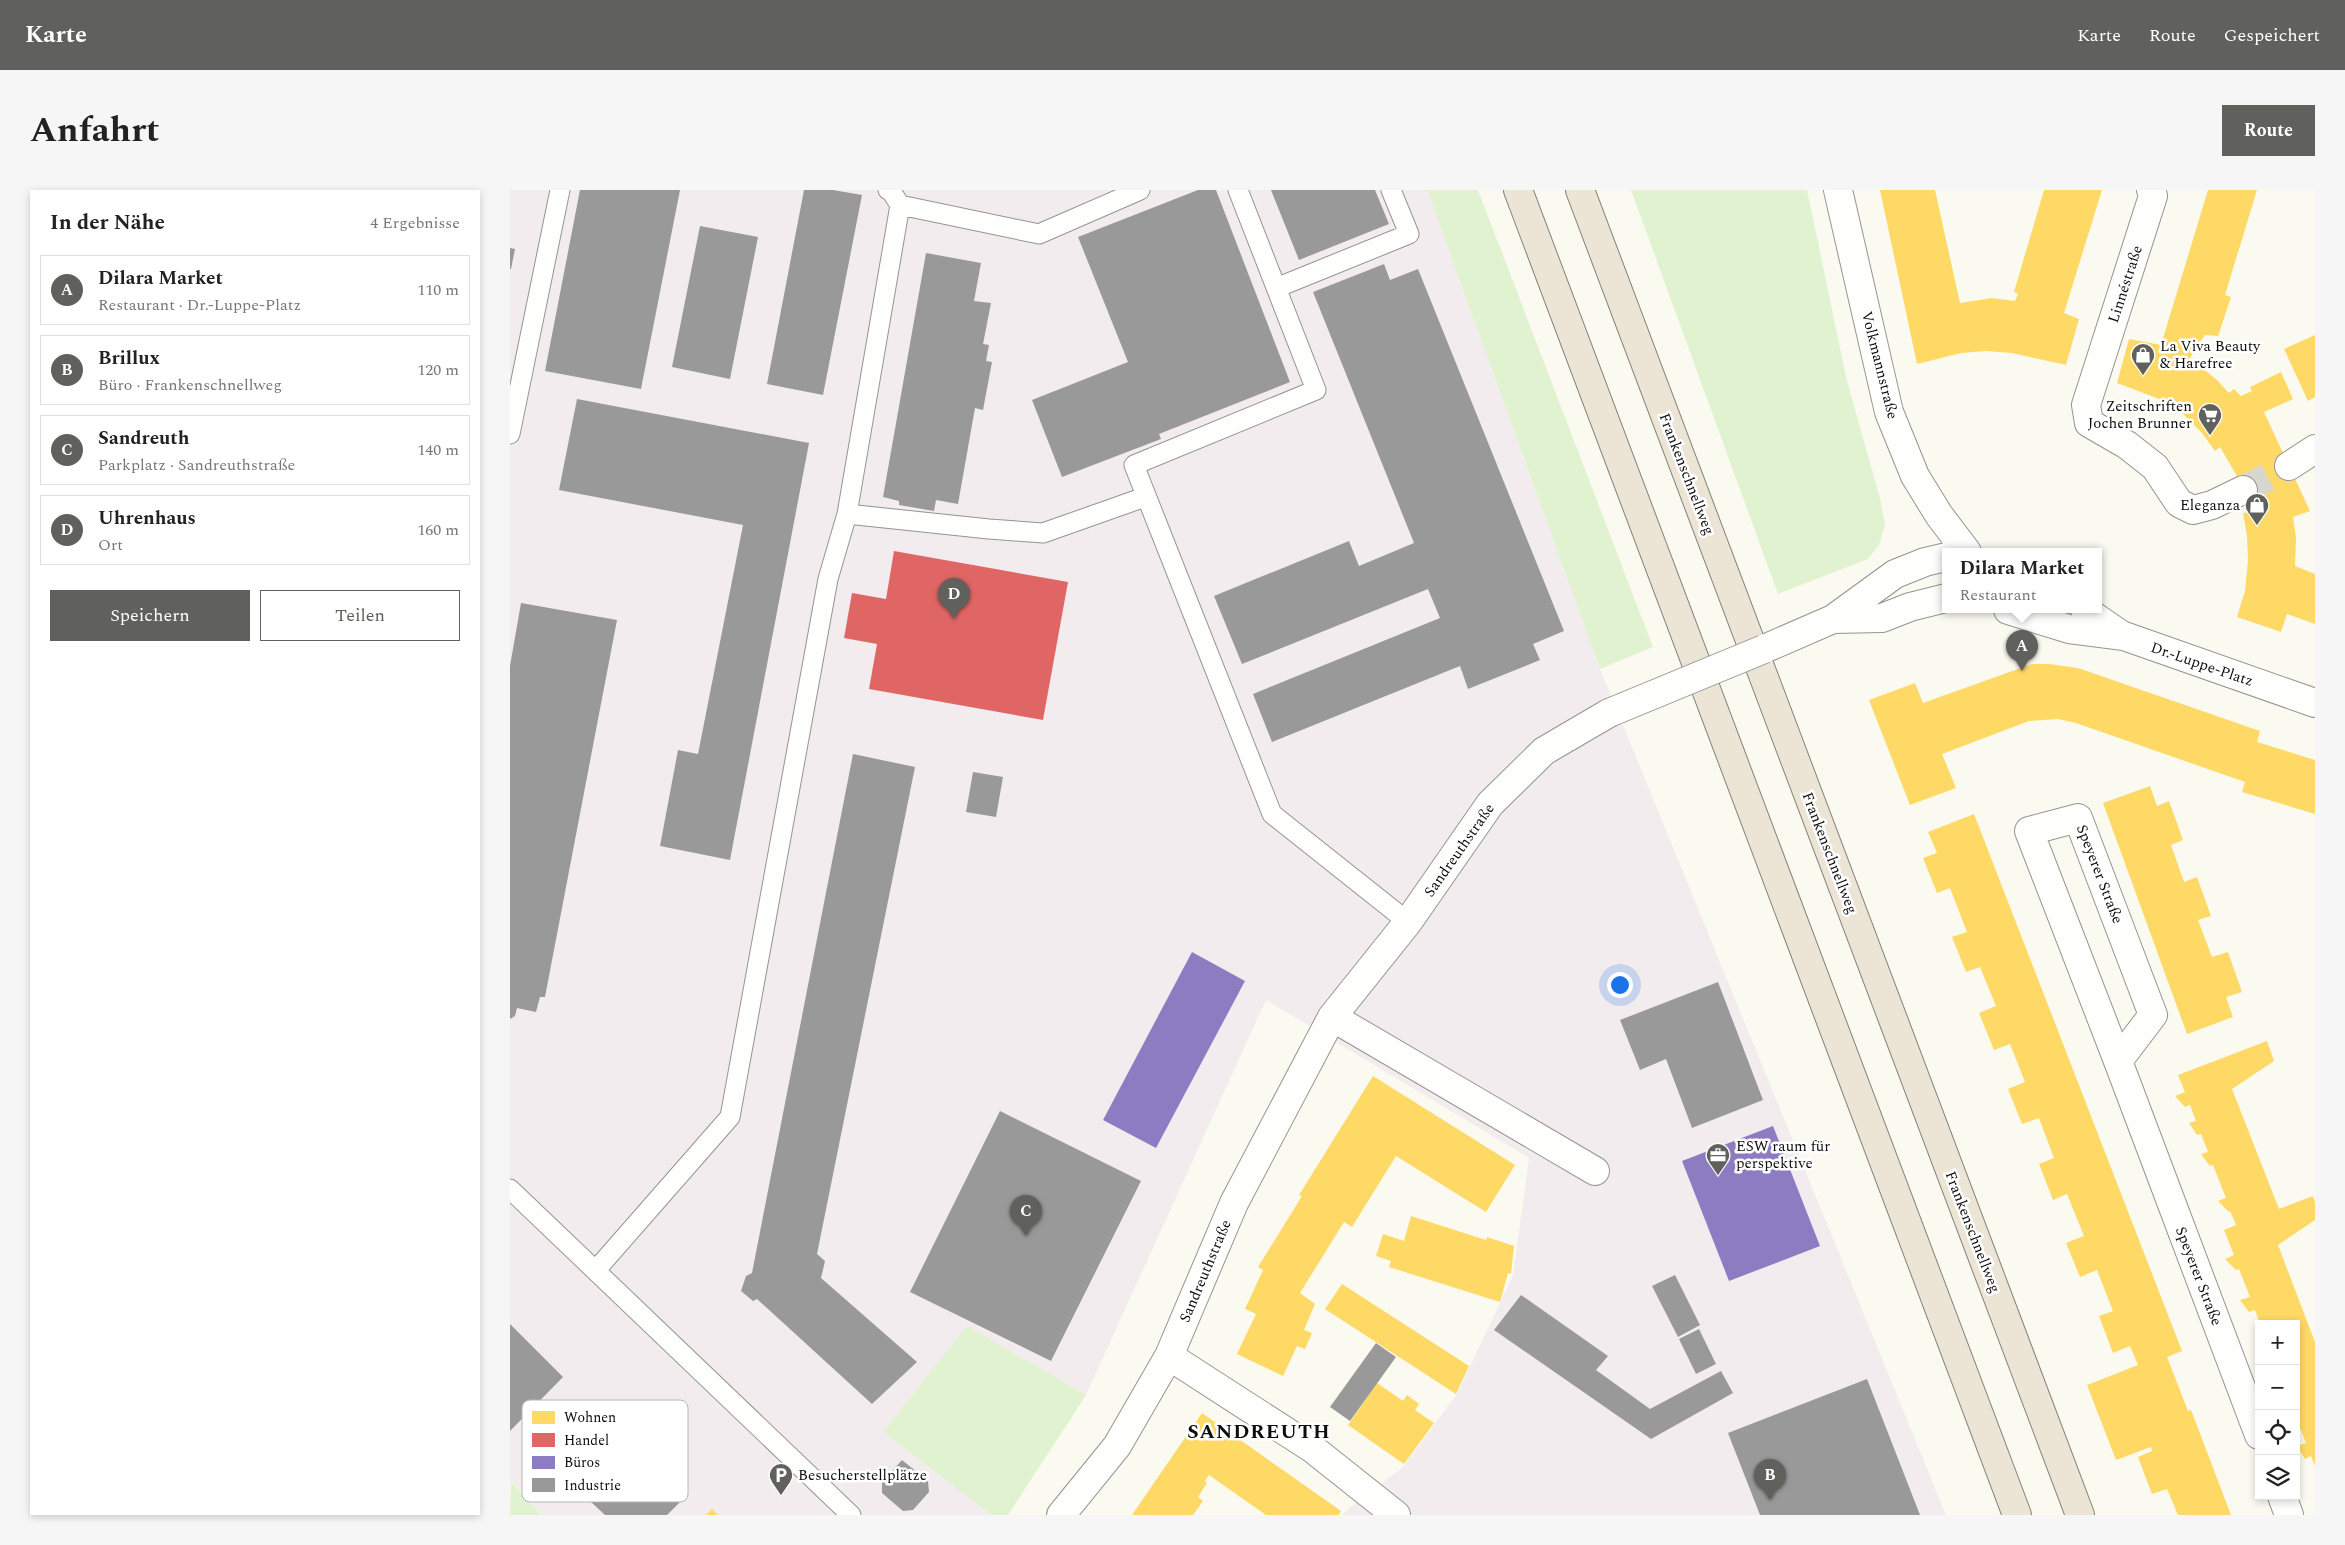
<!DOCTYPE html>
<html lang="de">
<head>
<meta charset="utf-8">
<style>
	body { margin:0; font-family:Spectral,serif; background:#f6f6f6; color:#222 }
	.controls { position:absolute; right:15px; bottom:15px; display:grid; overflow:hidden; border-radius:0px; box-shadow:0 2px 8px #0003 }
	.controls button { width:45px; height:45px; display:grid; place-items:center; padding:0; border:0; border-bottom:1px solid #e0e0e0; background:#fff; color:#222; font:25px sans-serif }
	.you { position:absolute; left:1109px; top:794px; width:18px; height:18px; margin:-12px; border:4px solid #fff; border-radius:50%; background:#1a73e8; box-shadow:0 0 0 8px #1a73e833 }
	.badge { display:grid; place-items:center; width:32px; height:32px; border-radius:50%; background:#60605d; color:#fff; font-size:16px; font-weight:700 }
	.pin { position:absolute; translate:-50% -41px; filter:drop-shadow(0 1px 2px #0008) }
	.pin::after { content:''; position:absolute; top:26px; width:18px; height:15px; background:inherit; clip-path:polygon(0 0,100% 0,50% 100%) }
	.popup { position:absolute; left:1432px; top:358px; width:160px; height:65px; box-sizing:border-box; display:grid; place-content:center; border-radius:0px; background:#fff; filter:drop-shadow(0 1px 4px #0005); font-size:16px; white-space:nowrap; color:#767676 }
	.popup b { font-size:19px; color:#222 }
	.popup::after { content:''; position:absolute; left:50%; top:100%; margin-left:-10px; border:10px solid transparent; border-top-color:#fff }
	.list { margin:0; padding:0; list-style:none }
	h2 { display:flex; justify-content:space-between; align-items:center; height:65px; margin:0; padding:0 20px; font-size:21px }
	h2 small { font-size:16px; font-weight:400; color:#767676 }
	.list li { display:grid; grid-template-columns:32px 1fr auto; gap:15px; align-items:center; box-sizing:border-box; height:70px; margin:0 10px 10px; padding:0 10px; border:1px solid #e0e0e0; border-radius:0px }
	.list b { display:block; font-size:19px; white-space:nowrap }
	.list p { margin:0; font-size:16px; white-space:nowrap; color:#767676 }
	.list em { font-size:16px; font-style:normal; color:#767676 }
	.actions { display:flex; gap:10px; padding:15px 20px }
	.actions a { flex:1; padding:11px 0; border:1px solid #60605d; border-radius:0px; text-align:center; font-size:18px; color:#60605d }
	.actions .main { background:#60605d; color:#fff }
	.icon { flex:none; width:28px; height:28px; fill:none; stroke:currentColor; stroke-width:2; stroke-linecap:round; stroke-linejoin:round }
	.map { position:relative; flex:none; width:1805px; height:1325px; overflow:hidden; border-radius:0px }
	header { display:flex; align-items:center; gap:30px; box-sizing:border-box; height:70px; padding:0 25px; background:#60605d; color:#fff }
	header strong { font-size:24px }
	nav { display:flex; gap:28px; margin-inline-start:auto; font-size:18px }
	.intro { display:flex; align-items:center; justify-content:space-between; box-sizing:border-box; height:120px; padding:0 30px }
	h1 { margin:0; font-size:35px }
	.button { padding:12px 22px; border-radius:0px; background:#60605d; color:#fff; font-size:18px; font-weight:700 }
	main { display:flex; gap:30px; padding:0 30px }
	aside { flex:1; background:#fff; border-radius:0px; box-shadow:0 2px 8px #0003 }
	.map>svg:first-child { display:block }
	.industrial { fill:#f3ecee }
	.green { fill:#e1f2d0 }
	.homes { fill:#ffd966 }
	.shops { fill:#e06666 }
	.offices { fill:#8e7cc3 }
	.industry { fill:#999 }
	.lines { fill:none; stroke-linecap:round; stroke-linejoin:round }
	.minor-tunnel { stroke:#d7d6cf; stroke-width:28; stroke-dasharray:28 14; stroke-linecap:butt }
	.service-casing { stroke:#949490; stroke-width:21 }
	.minor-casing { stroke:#949490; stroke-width:30 }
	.trunk-casing { stroke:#81817d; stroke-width:30 }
	.service { stroke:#fefefd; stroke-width:19 }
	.minor { stroke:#fefefd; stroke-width:28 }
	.trunk { stroke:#ece5d6; stroke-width:28 }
	.minor-bridge-casing { stroke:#949490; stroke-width:30; stroke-linecap:butt }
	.minor-bridge { stroke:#fefefd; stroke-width:28 }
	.labels { text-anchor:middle; stroke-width:5; stroke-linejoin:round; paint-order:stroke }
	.street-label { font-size:15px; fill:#0d0d0d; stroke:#fff }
	.poi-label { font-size:15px; fill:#0d0d0d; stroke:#fff; text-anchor:start }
	.district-label { font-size:20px; font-weight:bold; letter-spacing:1px; fill:#0d0d0d; stroke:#fff }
	.key { fill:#fff; stroke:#b6b6b6; stroke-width:1 }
	.key-label { font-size:14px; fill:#0d0d0d }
</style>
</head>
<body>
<header>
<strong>Karte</strong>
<nav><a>Karte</a><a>Route</a><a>Gespeichert</a></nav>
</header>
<div class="intro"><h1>Anfahrt</h1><a class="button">Route</a></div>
<main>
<aside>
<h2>In der Nähe<small>4 Ergebnisse</small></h2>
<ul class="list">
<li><span class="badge">A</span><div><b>Dilara Market</b><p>Restaurant · Dr.-Luppe-Platz</p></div><em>110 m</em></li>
<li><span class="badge">B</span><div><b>Brillux</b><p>Büro · Frankenschnellweg</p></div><em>120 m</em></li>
<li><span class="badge">C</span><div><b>Sandreuth</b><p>Parkplatz · Sandreuthstraße</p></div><em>140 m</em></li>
<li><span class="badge">D</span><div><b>Uhrenhaus</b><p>Ort</p></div><em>160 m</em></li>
</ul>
<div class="actions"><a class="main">Speichern</a><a>Teilen</a></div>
</aside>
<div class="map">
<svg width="1805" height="1325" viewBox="0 0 1805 1325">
	<rect width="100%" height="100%" fill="#fbfaf1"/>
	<!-- industrial -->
	<path class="industrial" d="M0 0H917L1090 479 1436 1325H831L892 1278 947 1204 1003 1085 1019 968 756 810 576 1205 457 1137 373 1242 481 1325H31L2 1291 0 1292Z"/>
	<!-- green -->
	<path class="green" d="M917 0H968L1143 457 1090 479Z
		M1121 0H1297L1337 191 1370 308 1375 335 1369 355 1358 369 1268 404Z
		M457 1136 576 1205 498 1325H481L373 1242Z
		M1 1291 31 1325H0Z"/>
	<!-- homes -->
	<path class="homes" d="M1370 0H1425L1450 113 1482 108 1505 111 1508 104 1504 102 1534 0H1592L1554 123 1569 129 1556 175 1502 163 1476 161 1451 163 1407 174Z
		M1698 0H1747L1715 105 1721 107 1708 146 1695 145 1680 168 1707 190 1719 203 1724 199 1731 206 1742 201 1740 197 1771 182 1783 209 1754 222 1800 321 1783 327 1786 347 1785 376 1805 384V434L1777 424 1771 442 1727 427 1735 401 1738 370 1737 346 1733 323 1740 322 1728 288 1710 257 1705 261 1692 243 1671 222 1652 210 1607 193 1619 149 1651 155Z
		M1805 145V207L1798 211 1774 159Z
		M1522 474H1539L1568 478 1750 541 1747 552 1805 570V624L1732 602 1735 592 1566 533 1548 529 1519 531 1432 564 1446 598 1400 615 1359 510 1405 493 1413 513Z
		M1640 596 1647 616 1659 611 1673 650 1661 655 1674 692 1687 687 1701 726 1688 730 1702 767 1718 762 1732 802 1716 807 1723 827 1677 844 1593 613Z
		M1464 624 1672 1161 1657 1167 1678 1221 1681 1220 1721 1325H1668L1657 1299 1642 1304 1628 1267 1642 1261 1641 1257 1606 1270 1577 1195 1628 1175 1620 1156 1603 1163 1589 1126 1603 1121 1587 1080 1570 1087 1556 1053 1574 1046 1557 1004 1543 1010 1529 974 1544 968 1529 928 1512 934 1498 899 1515 892 1500 854 1484 860 1469 823 1486 816 1470 777 1456 782 1442 747 1457 742 1440 698 1427 703 1413 668 1427 663 1418 642Z
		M1757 851 1764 871 1722 899 1769 1019 1803 1006 1805 1013V1030L1768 1055 1805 1152V1276L1801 1266 1795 1269 1787 1256 1796 1253 1786 1228V1134H1750L1745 1120 1739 1122 1730 1110 1740 1107 1729 1079 1726 1080 1715 1069 1724 1065 1714 1040 1726 1035 1720 1021 1719 1022 1708 1011 1716 1008 1703 975 1700 976 1691 964 1698 962 1691 944 1687 945 1679 933 1686 931 1680 915 1675 917 1665 906 1675 902 1668 885Z
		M863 886 1005 975 976 1022 886 966 842 1037 834 1032 790 1103 805 1114 794 1140 802 1143 795 1159 787 1156 773 1186 727 1164 746 1124 735 1119 753 1080 748 1077 792 1006 789 1005Z
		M901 1026 976 1050 977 1047 1004 1056 1001 1084 998 1083 990 1112 879 1077 881 1071 866 1066 873 1044 894 1051Z
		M832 1094 959 1176 946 1204 815 1119Z
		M867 1193 893 1211 897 1205 909 1214 905 1220 924 1233 894 1274 838 1235Z
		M692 1223 831 1321 829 1325H756L699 1285 695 1291 697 1293 688 1307 693 1311 683 1325H622Z
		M202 1319 208 1325H196Z"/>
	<!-- shops -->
	<path class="shops" d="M384 361 558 392 533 530 359 499 367 454 334 448 342 403 376 409Z"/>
	<!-- offices -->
	<path class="offices" d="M682 762 735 791 646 958 593 930Z
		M1263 936 1310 1056 1219 1091 1172 971Z"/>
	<!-- industry -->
	<path class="industry" d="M70 0H170L131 199 35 181Z
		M294 0H323L352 5 313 205 257 194Z
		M688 0H706L780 192 649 244 651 249 552 287 522 210 618 172 568 47Z
		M761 0H865L879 34 789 70Z
		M190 36 248 47 220 189 162 177Z
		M0 58 5 59 1 79H0Z
		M416 63 471 73 464 111 481 113 473 154 479 155 476 171 482 172 473 220 465 218 448 314 426 310 424 321 389 315V311L373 307Z
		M874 74 880 90 908 79 1054 441 1023 454 1030 470 958 499 950 476 762 552 743 504 930 428 918 399 732 474 704 406 839 351 849 376 904 353 803 102Z
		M67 209 299 253 220 670 150 656 168 560 188 564 233 335 49 300Z
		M11 413 107 430 35 807H30L26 822 7 818 5 826 0 829V476Z
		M343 564 405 577 307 1064 315 1071 311 1088 407 1172 362 1214 247 1109 243 1111 231 1101 236 1086 242 1083Z
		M463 582 493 587 486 627 456 622Z
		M1208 792 1253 910 1182 938 1156 869 1130 880 1110 830Z
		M490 921 631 991 541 1171 400 1102Z
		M1165 1085 1190 1135 1168 1147 1142 1096Z
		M1011 1105 1098 1166 1086 1180 1140 1219 1211 1181 1223 1203 1141 1249 984 1140Z
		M0 1134 53 1187 0 1241Z
		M1189 1139 1206 1174 1186 1184 1169 1149Z
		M866 1153 886 1167 840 1231 820 1217Z
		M1357 1189 1410 1325H1250L1218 1243Z
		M84 1229 171 1311 157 1325H95L41 1275Z
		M392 1270 418 1291 419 1302 403 1320 393 1321 372 1303V1292Z"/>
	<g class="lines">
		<!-- minor-tunnel -->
		<path class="minor-tunnel" d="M1733 300 1779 276"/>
		<!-- service casing -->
		<g class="service-casing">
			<path id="service" d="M378 0 381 1 390 15 529 44 630 0
				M728 0 806 200 624 275 762 624 898 732
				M766 98 899 44 881 0
				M0 244 50 0
				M337 324 390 15
				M0 999 341 1325
				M86 1080 220 927 318 389 337 324 479 339 533 343 635 307"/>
		</g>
		<!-- minor casing -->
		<g class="minor-casing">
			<path id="minor" d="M1328 0 1379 222 1405 286 1429 325 1457 362
				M1641 0 1643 6 1576 215 1579 233 1617 255 1645 277 1669 313 1683 320 1702 315 1733 300
				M1779 276 1805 259
				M1498 420 1559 439 1614 446 1805 513
				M1575 420 1610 444
				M1323 429 1372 428 1400 417 1436 408
				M1254 459 1323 429 1385 384 1415 372 1436 367
				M822 827 1085 981
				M1608 871 1643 825 1568 628 1519 641 1608 871 1749 1245
				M659 1166 803 1259 886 1325
				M1772 1306 1779 1325
				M551 1325 607 1256 659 1166 724 1013 822 827 898 732 980 614 1034 561 1099 523"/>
		</g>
		<!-- trunk casing -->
		<g class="trunk-casing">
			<path id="trunk" d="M1008 0 1507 1325
				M1070 0 1570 1325"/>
		</g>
		<!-- service -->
		<use href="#service" class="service"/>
		<!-- minor -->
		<use href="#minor" class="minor"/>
		<!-- trunk -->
		<use href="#trunk" class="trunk"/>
		<!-- minor-bridge casing -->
		<g class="minor-bridge-casing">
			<path id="minor-bridge" d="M1099 523 1254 459"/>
		</g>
		<!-- minor-bridge -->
		<use href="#minor-bridge" class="minor-bridge"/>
	</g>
	<!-- icons -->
	<defs>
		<g id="shop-pin" transform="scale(1.25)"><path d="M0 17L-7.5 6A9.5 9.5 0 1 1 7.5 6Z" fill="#60605d" stroke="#fff"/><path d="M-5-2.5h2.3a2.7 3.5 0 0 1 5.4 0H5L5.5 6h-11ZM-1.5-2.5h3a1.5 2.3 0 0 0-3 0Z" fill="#fff"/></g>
		<g id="supermarket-pin" transform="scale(1.25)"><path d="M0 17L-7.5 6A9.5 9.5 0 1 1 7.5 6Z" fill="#60605d" stroke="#fff"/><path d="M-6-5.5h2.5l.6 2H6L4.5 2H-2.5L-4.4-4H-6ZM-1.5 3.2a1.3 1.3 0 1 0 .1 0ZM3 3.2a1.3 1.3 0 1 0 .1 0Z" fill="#fff"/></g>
		<g id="office-pin" transform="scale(1.25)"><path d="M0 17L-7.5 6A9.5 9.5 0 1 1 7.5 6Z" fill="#60605d" stroke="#fff"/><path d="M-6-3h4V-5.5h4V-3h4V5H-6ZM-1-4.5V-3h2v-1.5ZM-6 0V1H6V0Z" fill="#fff"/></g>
		<g id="parking-pin" transform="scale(1.25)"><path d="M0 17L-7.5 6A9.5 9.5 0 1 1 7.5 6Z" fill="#60605d" stroke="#fff"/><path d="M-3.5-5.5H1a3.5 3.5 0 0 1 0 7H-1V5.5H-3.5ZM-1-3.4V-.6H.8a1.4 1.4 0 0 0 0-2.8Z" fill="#fff"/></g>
	</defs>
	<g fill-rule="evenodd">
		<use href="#shop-pin" x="1633" y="165"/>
		<use href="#supermarket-pin" x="1700" y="225"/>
		<use href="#shop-pin" x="1747" y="315"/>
		<use href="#office-pin" x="1208" y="965"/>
		<use href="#parking-pin" x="271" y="1285"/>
	</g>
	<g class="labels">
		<!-- street labels -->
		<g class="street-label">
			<text transform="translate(1615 94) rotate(-72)" y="5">Linnéstraße</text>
			<text transform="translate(1370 175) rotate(76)" y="5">Volkmannstraße</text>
			<text transform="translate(1177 284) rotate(69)" y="5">Frankenschnellweg</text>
			<text transform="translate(1692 474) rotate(19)" y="5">Dr.-Luppe-Platz</text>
			<text transform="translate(949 660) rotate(-55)" y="5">Sandreuthstraße</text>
			<text transform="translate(1320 663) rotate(69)" y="5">Frankenschnellweg</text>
			<text transform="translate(1590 684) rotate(69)" y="5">Speyerer Straße</text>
			<text transform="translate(1463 1042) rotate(69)" y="5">Frankenschnellweg</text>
			<text transform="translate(695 1081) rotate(-67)" y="5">Sandreuthstraße</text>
			<text transform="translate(1689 1086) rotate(69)" y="5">Speyerer Straße</text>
		</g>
		<!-- poi labels -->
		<g class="poi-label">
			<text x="1650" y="161">La Viva Beauty<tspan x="1650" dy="17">&amp; Harefree</tspan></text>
			<text x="1682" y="221" text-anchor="end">Zeitschriften<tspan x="1682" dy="17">Jochen Brunner</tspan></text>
			<text x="1730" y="320" text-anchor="end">Eleganza</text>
			<text x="1226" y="961">ESW raum für<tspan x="1226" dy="17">perspektive</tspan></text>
			<text x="288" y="1290">Besucherstellplätze</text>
		</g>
		<!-- district labels -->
		<g class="district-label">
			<text x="749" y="1248">SANDREUTH</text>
		</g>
	</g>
	<!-- legend -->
	<rect x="12" y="1210" width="166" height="102" rx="8" class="key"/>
	<rect x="22" y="1221" width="23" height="13" fill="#ffd966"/>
	<rect x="22" y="1243" width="23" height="14" fill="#e06666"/>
	<rect x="22" y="1266" width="23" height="13" fill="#8e7cc3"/>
	<rect x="22" y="1288" width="23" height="14" fill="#999"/>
	<g class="key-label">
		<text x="54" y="1232">Wohnen</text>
		<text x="54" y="1255">Handel</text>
		<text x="54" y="1277">Büros</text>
		<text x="54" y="1300">Industrie</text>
	</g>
</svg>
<div class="controls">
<button>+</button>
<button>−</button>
<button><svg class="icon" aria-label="locate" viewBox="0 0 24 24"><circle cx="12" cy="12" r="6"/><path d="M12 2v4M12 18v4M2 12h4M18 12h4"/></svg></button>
<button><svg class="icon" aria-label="layers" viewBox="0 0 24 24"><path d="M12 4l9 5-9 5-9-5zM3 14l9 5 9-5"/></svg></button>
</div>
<div class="you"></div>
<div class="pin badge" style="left:1512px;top:481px">A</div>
<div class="popup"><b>Dilara Market</b>Restaurant</div>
<div class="pin badge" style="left:1260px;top:1310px">B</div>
<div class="pin badge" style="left:516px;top:1046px">C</div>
<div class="pin badge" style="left:444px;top:429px">D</div>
</div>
</main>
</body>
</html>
